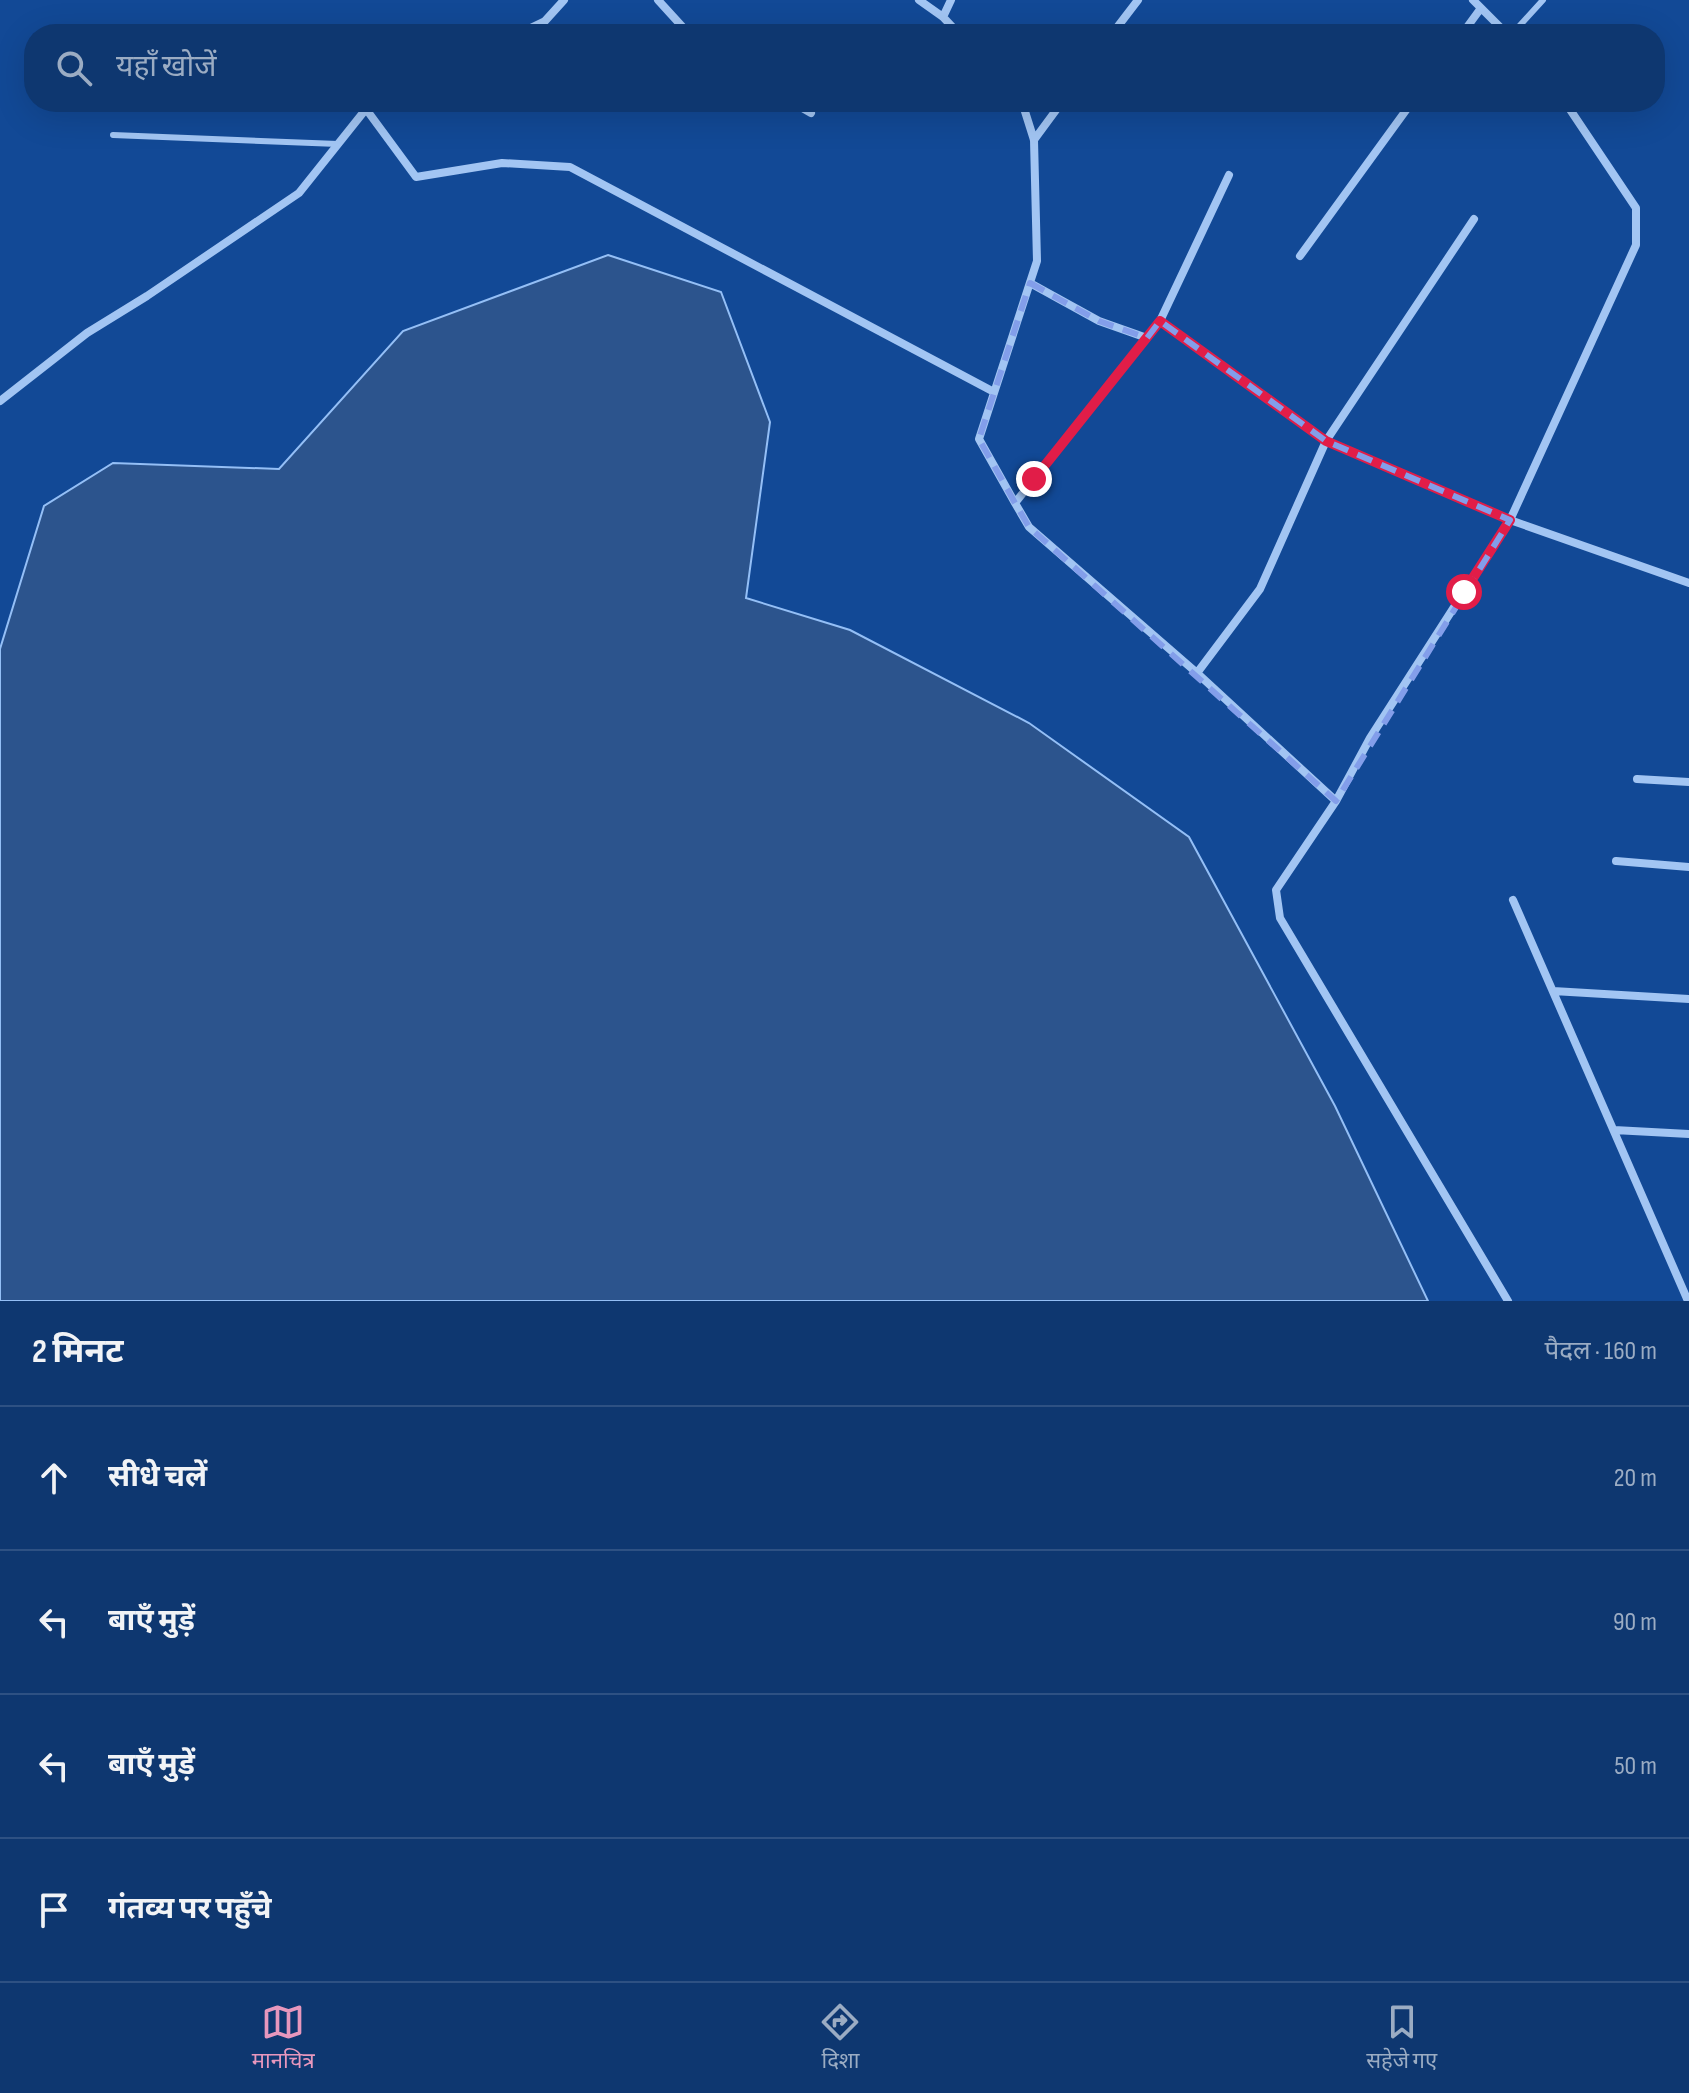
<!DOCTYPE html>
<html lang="hi">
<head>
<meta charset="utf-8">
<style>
	body { margin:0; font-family:"Sofia Sans Condensed","Noto Sans Devanagari",sans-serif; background:#173f75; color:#f1f3f6 }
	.stop { position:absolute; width:24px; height:24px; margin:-18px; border:6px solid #e11d48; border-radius:50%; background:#fff }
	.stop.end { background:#e11d48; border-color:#fff; box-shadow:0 2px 8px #0008 }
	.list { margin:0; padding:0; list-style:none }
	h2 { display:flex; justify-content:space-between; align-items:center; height:104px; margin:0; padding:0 32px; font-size:34px }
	h2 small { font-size:26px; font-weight:400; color:#9bacc3 }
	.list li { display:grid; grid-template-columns:52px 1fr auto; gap:24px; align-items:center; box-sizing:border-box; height:144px; padding:0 32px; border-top:2px solid #2e5183 }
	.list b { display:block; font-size:30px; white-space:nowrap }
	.list em { font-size:26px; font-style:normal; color:#9bacc3 }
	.icon { flex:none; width:44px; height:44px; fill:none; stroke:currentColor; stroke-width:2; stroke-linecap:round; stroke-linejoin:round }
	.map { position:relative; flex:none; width:1689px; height:1301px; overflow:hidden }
	.search { position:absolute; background:#0e3770; box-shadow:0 8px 32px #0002; left:24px; right:24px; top:24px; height:88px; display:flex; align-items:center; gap:20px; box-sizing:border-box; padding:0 28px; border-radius:32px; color:#9bacc3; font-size:30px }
	.sheet { height:680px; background:#0e3770 }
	nav { display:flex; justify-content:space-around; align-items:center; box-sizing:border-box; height:112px; border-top:2px solid #2e5183; background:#0e3770; font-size:22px; color:#9bacc3 }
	nav a { display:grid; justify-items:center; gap:4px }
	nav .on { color:#e797bd }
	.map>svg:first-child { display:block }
	.water { fill:#2c548d; stroke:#94bff6; stroke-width:2 }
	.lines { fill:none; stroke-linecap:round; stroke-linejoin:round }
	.lane { stroke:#a2c5f3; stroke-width:6 }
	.street { stroke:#a2c5f3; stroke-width:8 }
	.route { stroke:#e11d48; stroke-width:10 }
	.marked { fill:none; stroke:#839eea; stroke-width:6; stroke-dasharray:16 10; stroke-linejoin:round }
</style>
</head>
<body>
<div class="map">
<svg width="1689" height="1301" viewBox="0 0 1689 1301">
	<rect width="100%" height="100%" fill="#124996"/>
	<!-- water -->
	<path class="water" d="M608 255 721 292 770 422 746 598 850 630 1029 723 1189 837 1335 1106 1428 1301H0V649L44 506 113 463 279 469 403 331Z"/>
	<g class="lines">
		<!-- lane -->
		<path class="lane" d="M1512 34 1543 0
			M113 135 338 144"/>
		<!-- street -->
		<path class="street" d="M658 0 689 34
			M919 0 943 17
			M951 0 943 17 959 34
			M1473 0 1507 34
			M518 34 545 21 564 0
			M1112 34 1138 0
			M1462 34 1481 8
			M792 102 811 113
			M366 109 416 177 502 163 570 167 994 392
			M1034 140 1062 102
			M1229 175 1160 321 1015 503 1029 527 1197 673 1336 801
			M1300 256 1412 102
			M1030 283 1099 321 1147 338
			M1160 321 1326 441 1510 520 1689 583
			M0 401 87 333 147 296 299 193 366 109 379 102
			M1015 503 979 439 1037 261 1034 140 1022 102
			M1197 673 1260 589 1326 441 1474 219
			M1637 779 1689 782
			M1616 861 1689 867
			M1513 900 1688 1301
			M1553 991 1689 999
			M1614 1130 1689 1134
			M1508 1301 1280 918 1276 890 1336 801 1370 738 1510 520 1636 245V208L1565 102"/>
	</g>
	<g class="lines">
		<!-- route -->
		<path class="route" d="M1034 479 1160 321 1326 441 1510 520 1464 592"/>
	</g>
	<!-- marked area -->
	<path class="marked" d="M1030 283 1099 321 1147 338 1160 321 1326 441 1510 520 1336 801 1029 527 1015 503 979 439Z"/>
</svg>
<div class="stop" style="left:1464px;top:592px"></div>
<div class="stop end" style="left:1034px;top:479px"></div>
<div class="search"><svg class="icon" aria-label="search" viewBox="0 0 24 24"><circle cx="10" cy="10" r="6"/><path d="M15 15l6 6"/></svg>यहाँ खोजें</div>
</div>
<section class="sheet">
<h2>2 मिनट<small>पैदल · 160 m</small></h2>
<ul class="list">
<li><svg class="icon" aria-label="ahead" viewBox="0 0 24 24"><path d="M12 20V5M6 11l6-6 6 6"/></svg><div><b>सीधे चलें</b></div><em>20 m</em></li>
<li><svg class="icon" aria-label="left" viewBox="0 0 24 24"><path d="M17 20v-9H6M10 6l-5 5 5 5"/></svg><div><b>बाएँ मुड़ें</b></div><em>90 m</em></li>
<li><svg class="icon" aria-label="left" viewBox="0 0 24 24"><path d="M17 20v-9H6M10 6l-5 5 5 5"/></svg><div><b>बाएँ मुड़ें</b></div><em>50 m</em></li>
<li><svg class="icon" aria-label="arrive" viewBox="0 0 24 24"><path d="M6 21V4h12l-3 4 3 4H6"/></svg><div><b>गंतव्य पर पहुँचे</b></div></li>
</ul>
</section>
<nav>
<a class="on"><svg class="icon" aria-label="map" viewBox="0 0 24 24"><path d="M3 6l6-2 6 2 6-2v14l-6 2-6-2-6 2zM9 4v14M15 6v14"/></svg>मानचित्र</a>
<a><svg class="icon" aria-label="directions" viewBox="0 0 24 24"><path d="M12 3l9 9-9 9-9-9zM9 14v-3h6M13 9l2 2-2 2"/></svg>दिशा</a>
<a><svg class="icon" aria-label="saved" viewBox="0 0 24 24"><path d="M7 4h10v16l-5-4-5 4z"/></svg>सहेजे गए</a>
</nav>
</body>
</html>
